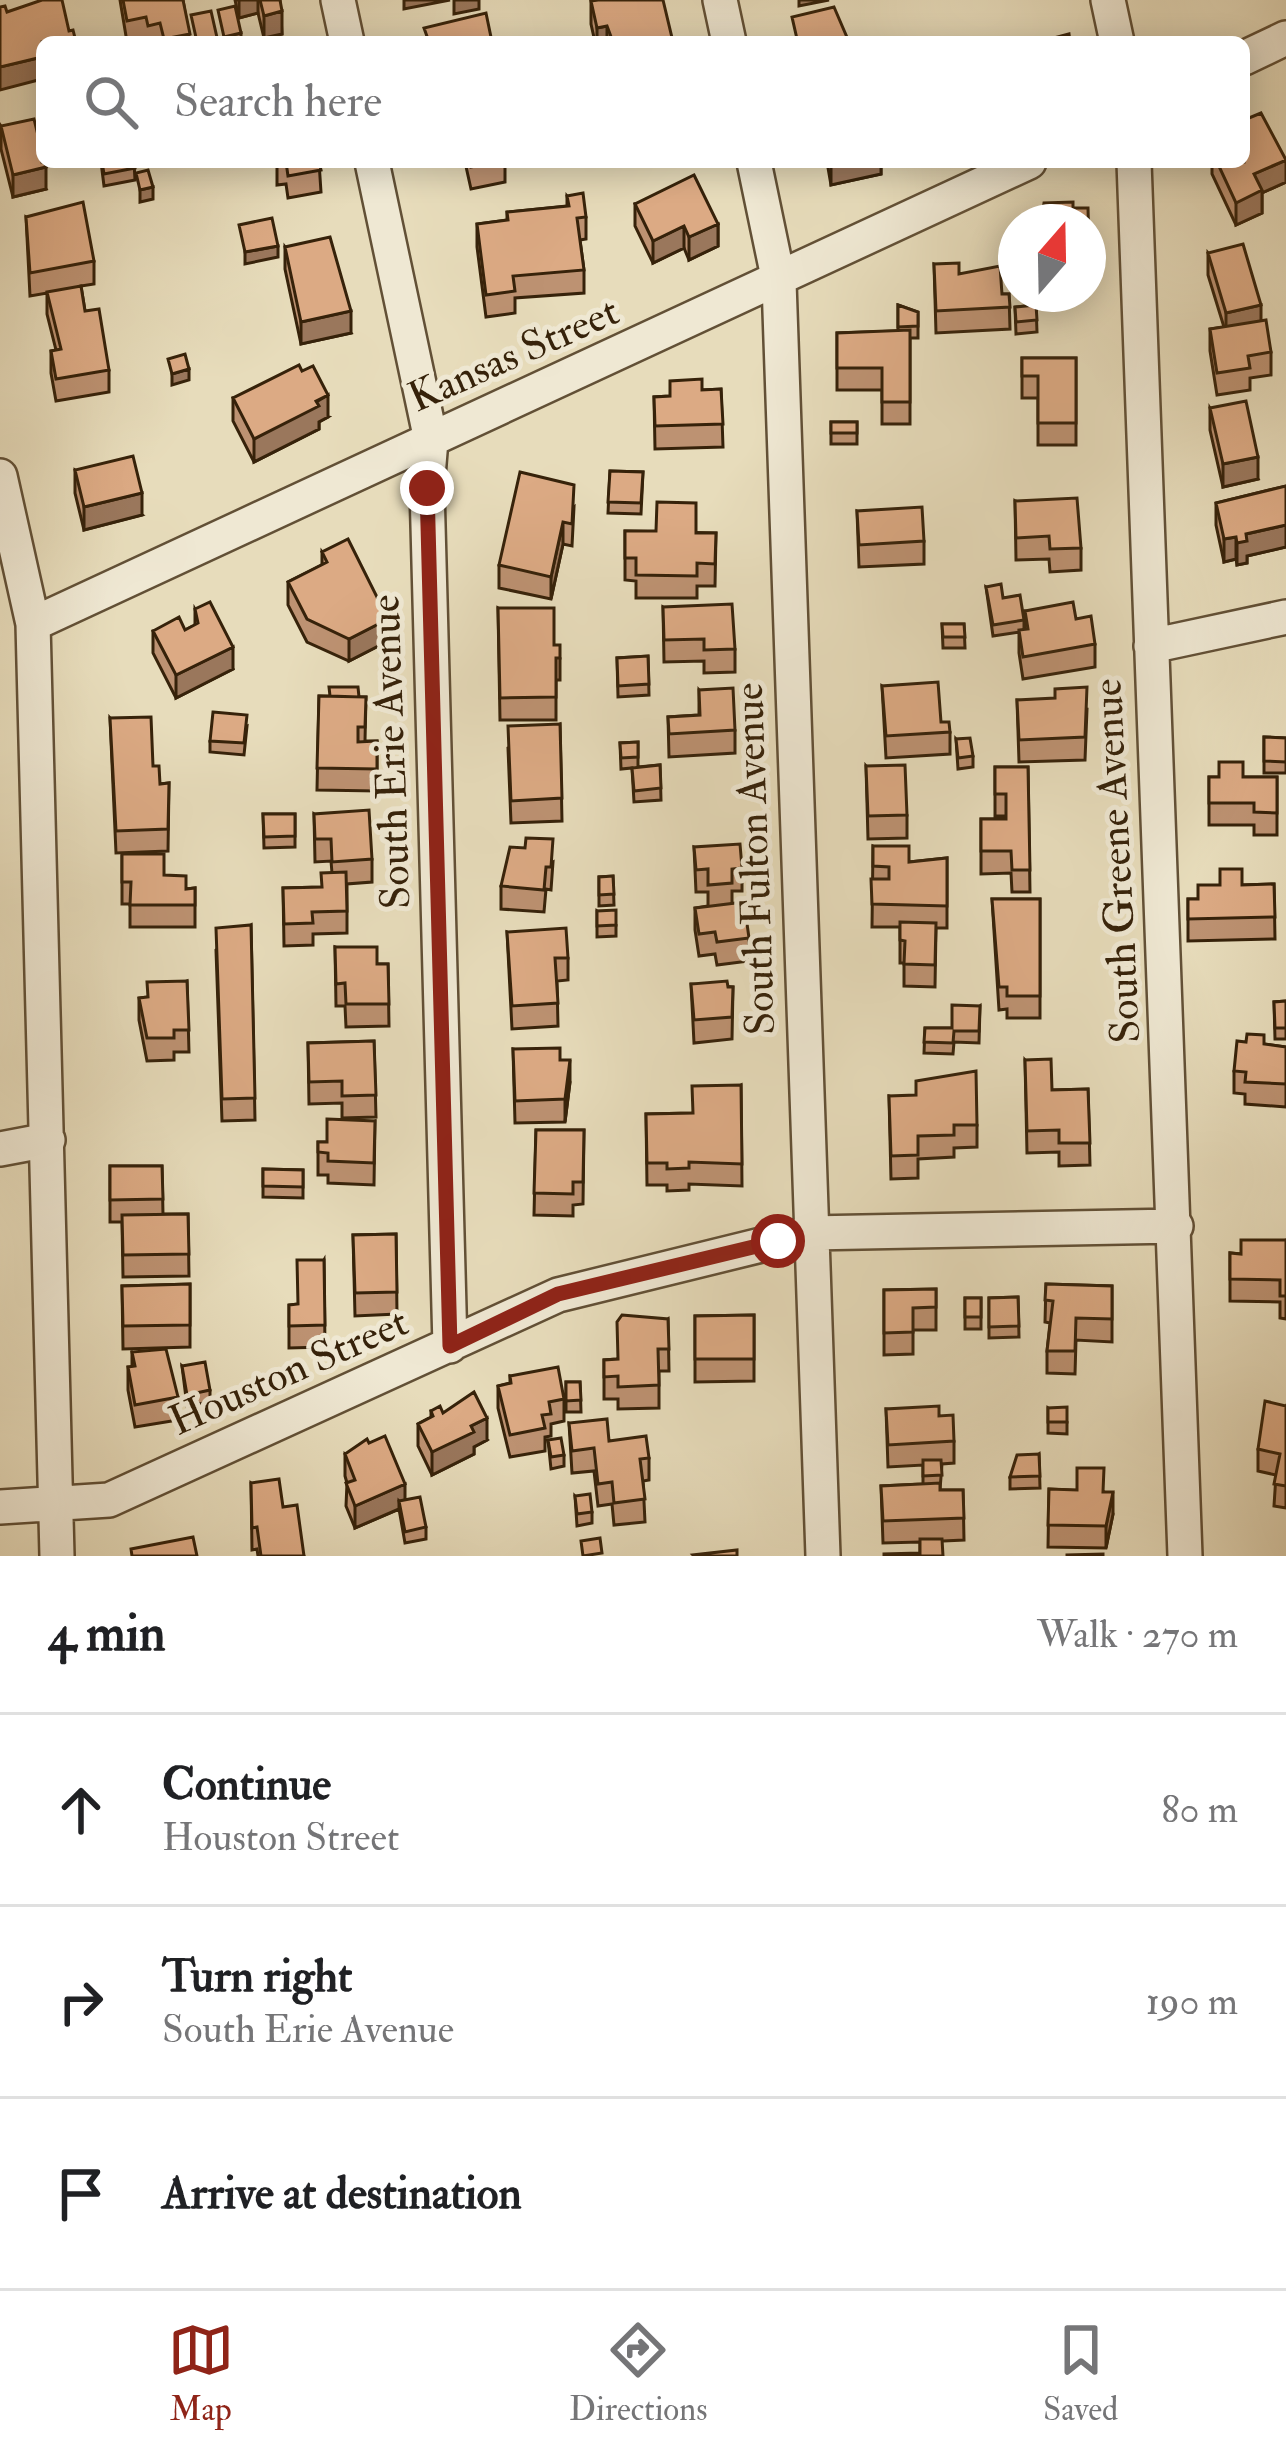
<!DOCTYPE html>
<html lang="en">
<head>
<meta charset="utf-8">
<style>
	body { margin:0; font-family:"IM FELL Double Pica",serif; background:#f6f6f6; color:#202124 }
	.compass { position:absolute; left:998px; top:204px; width:108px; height:108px; border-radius:50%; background:#fff; box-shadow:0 6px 30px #0003; rotate:20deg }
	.stop { position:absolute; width:36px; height:36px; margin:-27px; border:9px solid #8f2418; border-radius:50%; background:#fff }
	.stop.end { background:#8f2418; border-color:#fff; box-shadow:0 3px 12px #0008 }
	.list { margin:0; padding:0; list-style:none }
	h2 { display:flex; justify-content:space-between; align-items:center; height:156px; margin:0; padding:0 48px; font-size:51px }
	h2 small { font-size:39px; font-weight:400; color:#757577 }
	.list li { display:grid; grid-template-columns:78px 1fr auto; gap:36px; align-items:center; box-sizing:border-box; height:192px; padding:0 48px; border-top:3px solid #e0e0e0 }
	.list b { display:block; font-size:45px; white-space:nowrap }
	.list p { margin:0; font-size:39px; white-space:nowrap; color:#757577 }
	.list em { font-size:39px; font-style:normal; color:#757577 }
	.icon { flex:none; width:66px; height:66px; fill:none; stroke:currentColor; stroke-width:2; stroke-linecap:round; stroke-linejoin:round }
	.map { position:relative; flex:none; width:1286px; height:1556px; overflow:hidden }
	.search { position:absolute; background:#fff; box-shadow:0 6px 30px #0003; left:36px; right:36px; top:36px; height:132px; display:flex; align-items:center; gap:30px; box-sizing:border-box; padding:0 42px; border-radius:18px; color:#757577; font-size:45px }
	.sheet { height:732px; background:#fff }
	nav { display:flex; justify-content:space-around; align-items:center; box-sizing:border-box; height:168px; border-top:3px solid #e0e0e0; background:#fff; font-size:33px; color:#757577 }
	nav a { display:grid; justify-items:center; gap:6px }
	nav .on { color:#8f2418 }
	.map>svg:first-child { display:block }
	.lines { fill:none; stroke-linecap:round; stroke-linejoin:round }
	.minor-casing { stroke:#625036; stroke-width:38 }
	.minor { stroke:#efe8d3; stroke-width:33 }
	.wall { fill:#bd9272; stroke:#36220a; stroke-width:3 }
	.shaded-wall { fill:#9a775c; stroke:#36220a; stroke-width:3 }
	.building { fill:#dcaa84; stroke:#36220a; stroke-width:3 }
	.route { stroke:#8f2418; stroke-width:15 }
	.labels { text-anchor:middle; stroke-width:10; stroke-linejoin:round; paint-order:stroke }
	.street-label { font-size:42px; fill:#36220a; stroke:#efe8d3 }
</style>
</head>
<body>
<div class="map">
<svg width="1286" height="1556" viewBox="0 0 1286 1556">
	<rect width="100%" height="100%" fill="#e7dcbb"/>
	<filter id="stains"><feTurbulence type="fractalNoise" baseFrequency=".00167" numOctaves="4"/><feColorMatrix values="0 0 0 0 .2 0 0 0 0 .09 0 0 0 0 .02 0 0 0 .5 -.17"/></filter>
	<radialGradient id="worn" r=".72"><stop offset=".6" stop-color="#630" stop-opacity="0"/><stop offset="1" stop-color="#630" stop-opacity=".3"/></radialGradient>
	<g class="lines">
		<!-- minor casing -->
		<g class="minor-casing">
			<path id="minor" d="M338 0 347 42
				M720 0 729 42
				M1108 0 1117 42
				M1244 58 1286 38
				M372 162 431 440 427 488 450 1346
				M754 162 779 282 823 1556
				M1134 162 1185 1556
				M0 476 33 624 57 1556
				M33 624 1029 162
				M1151 646 1286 617
				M0 1149 48 1140
				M0 1507 109 1500 558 1295 810 1233 1176 1226"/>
		</g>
		<!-- minor -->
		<use href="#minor" class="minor"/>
	</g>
	<!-- wall -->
	<path class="wall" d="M120 0H183L190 42H147L146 39 127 42Z
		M235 0H280L282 34 264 38 258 13 239 18Z
		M591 1 673 42H595L591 24Z
		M1 126 46 189 13 197 1 149Z
		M101 162H134L135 180 104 186Z
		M277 162H319L321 192 288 198 286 184 277 185Z
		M465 162H505V182L471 189Z
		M827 162H881V174L831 185Z
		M1212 162H1244L1286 182 1262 193V213L1236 225 1212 174Z
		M567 196 586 217V239L580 240 584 270V293L515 298V313L486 317 477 247V224L507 220V212L567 206Z
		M635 204 718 224V246L689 260 684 248 653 263 635 226Z
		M26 217 94 261V284L81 286 85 311 109 370V392L56 401 51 373V351L56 350 47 314V293L30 296Z
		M285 247 351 333 301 344 285 269Z
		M1208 253 1261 321 1271 352V375L1250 378V390L1217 395 1210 351V329L1224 327 1208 275Z
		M934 264 1002 294H1009L1010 329 936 333Z
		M898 305 918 312V338H910V424H882V390H837V333L898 331Z
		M1036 305 1037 332 1016 334 1015 307Z
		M1022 358H1076V445H1038V398H1022Z
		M721 389 723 447 655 449 654 397 670 396 702 390Z
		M233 398 328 417 319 422V429L254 462 233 421Z
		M1210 408 1258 479 1223 487 1210 430Z
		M831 422H857V444H831Z
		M75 470 142 515 84 530 75 493Z
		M610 471 643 472 641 514 608 513Z
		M1286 486V547L1247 556V563L1237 565 1236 559 1224 562 1216 525V503Z
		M1015 501 1081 548V570L1050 572 1049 559 1016 560Z
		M574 507 572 546 563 544 551 599 499 588V565Z
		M857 511 924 541V564L859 567Z
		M625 531 716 533 715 586H697V598H636V581L625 580Z
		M322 552 388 641 349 661 307 642 288 605V582L322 565Z
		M986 587 1003 598 1024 620V630L1025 629V611L1076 619 1095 644V667L1023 679 1019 653V632L993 636Z
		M663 607 735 649V672L704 673V661L664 662Z
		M498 608 554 645 560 658V680H556V720H500Z
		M195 609 233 669 176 698 153 653V631L185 630 195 625Z
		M942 624H964L965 648H943Z
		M648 656 649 695 618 697 617 658Z
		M882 686 950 732V754L886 758Z
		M699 690 735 730V753L669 757 668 717 699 715Z
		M319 696 366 697 365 741H377V791L317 790Z
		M1017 700 1087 709 1085 760 1019 762Z
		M110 718 153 766 160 784 169 783 168 851 116 853Z
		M560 724 562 821 511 823 508 748Z
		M247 726 244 755 210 752V741Z
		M1264 737 1286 738V773H1264Z
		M956 739 973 756V767L958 769Z
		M638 742V767L660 765 661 800 634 802 632 768 621 769 620 743Z
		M866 766 907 815V838L868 839Z
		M995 767H1028L1030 892H1012L1011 873 981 874V819H1006V816H995Z
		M1209 777H1277V835H1254V825H1209Z
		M263 814H295V847L264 848Z
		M314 814 372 859V882L347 884V933L313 934V945L284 946 283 888 322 887 332 873 331 861 315 862Z
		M873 846 909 862 947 858V928H936L935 987 904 986V963H900V927H872Z
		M694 847 742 868V891H732V903L749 938V961L717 965 715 954 699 956 695 930V908L708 906V892H696Z
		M122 854 186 889 195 888V927H130V904H122Z
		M553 862 551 890 546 889 544 912 501 909V886Z
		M613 876 614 905 599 906V877Z
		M1274 884 1275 939 1188 941V899H1198L1242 885Z
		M992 899H1040V1018H1007V1009L999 1010Z
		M597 911 616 925V936L597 937Z
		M251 925 255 1120 222 1121 216 950Z
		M507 932 568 958V980L557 981 558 1026 512 1029Z
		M335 947 377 964H388L389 1026 346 1027 345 1006H336Z
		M187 981 189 1052H174V1060L147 1061 139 1020V998L147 997Z
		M691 984 733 987 732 1039 694 1043Z
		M1286 1001V1039H1275L1274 1002Z
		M980 1006 979 1043 954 1042 953 1054 924 1053 925 1028H952Z
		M374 1041 376 1117 342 1118V1103L309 1104 308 1043Z
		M1264 1044 1286 1047V1107L1245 1104V1094L1234 1093V1071Z
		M513 1049 560 1060 570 1082 565 1122 515 1123Z
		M1025 1060 1052 1090 1088 1089 1090 1165 1059 1166V1152L1027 1153Z
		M741 1085 742 1186 689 1184V1190L667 1191V1185H647L646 1114 692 1113Z
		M889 1096 977 1125V1147L954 1148V1157L918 1159V1178L891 1179Z
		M375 1121 374 1185 328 1183V1175H318V1142H327Z
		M536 1130H584L583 1204 573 1205V1216L534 1215Z
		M110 1166H162L163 1214H188L189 1276 123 1277 122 1222H110Z
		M263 1169 303 1170V1198L263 1197Z
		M396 1234 397 1314 355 1316 353 1235Z
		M1286 1240V1319L1280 1318V1302L1230 1301V1253L1241 1254Z
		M324 1260 325 1347 289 1348V1305L298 1304Z
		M190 1284V1347L123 1349 122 1286Z
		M1046 1284 1112 1286V1342L1076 1340 1075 1374 1047 1373V1351L1050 1323 1045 1322Z
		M936 1289V1330H913V1354L884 1355V1290Z
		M1018 1297 1019 1337 989 1338V1298Z
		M965 1298H981V1329H965Z
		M754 1315V1381L695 1382V1316Z
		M668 1319 669 1371H659V1408L618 1409V1399H604V1360L617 1359Z
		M132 1352 178 1397V1420L135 1427 128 1390V1367H132Z
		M182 1366 210 1390V1402L187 1406Z
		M510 1376 564 1399V1421L551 1424V1436L545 1437V1451L510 1457 498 1408V1386L510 1383Z
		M566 1382H580L581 1412H566Z
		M1286 1406V1508L1274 1506 1276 1475 1258 1471V1449Z
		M1048 1408 1067 1422V1434L1048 1433Z
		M886 1409 939 1416 954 1441V1463L942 1464 940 1490H963L964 1540 943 1541 920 1553V1542L883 1543 881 1486 923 1484V1465L888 1467Z
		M431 1411 443 1413 487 1440 474 1447V1454L432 1475 418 1446V1424L431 1417Z
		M569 1423 649 1458V1480L643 1481 645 1522 614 1525 612 1504 598 1506 594 1471 572 1473Z
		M548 1440 564 1455V1466L551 1469Z
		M345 1454 405 1500 426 1527V1539L405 1543 399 1509 355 1528 346 1506 347 1483 345 1476Z
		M1039 1454 1040 1488 1010 1489V1477Z
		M251 1483 283 1507 304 1556H258L257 1549 252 1550Z
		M1049 1489 1104 1492 1113 1514 1106 1548 1048 1547Z
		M575 1496 592 1512V1523L577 1526Z"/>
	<!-- shaded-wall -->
	<path class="shaded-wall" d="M239 0H258V13L239 18Z
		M404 0H450L404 9Z
		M454 0H479V9L454 14Z
		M799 0H829L799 6Z
		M282 11V34L264 38V16Z
		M607 26V42H597V28Z
		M241 33V42H224V37Z
		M42 57V79L0 90V67Z
		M1286 160V182L1262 193V213L1236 225V203L1254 174Z
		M831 162H881V174L831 185Z
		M46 167V189L13 197V175Z
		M153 187V199L140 202V190Z
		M718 224V246L689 260V237Z
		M684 226V248L653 263V241Z
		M278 246V257L245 264V252Z
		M1261 305V327L1226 335V313Z
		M351 311V333L301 344V322Z
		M189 369V380L172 385V374Z
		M328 395V417L319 422V429L254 462V439Z
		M1258 457V479L1223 487V464Z
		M142 493V515L84 530V507Z
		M563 522V544L551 599V577Z
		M1286 525V547L1247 556V563L1237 565V543L1246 534Z
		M1236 537V559L1224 562V539Z
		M388 619V641L349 661V639Z
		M233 647V669L176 698V675Z
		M570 1060V1082L565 1122V1099Z
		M487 1418V1440L474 1447V1454L432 1475V1452L471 1426Z
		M405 1484V1507L399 1501V1509L355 1528V1506Z
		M1113 1492V1514L1106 1548V1526Z"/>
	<!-- building -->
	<path class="building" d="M42 0H62L69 31 73 30 76 42H42V57L0 67V7L5 6 7 12Z
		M123 0H183L190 34 164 39 160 23 148 26 146 17 127 21Z
		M260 0H280L282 11 264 16Z
		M598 0H663L673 42H613L607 26 597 28 591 1Z
		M235 6 241 33 224 37 218 10Z
		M834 7 849 42H788L797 39 792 17Z
		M211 11 218 42H197L191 15Z
		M486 13 492 42H429L424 28Z
		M1069 34 1070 42H1039Z
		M1261 113 1286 160 1254 174 1262 190 1236 203 1217 162H1244V120Z
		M34 119 42 152V162H44L46 167 13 175 1 126Z
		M102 162H134L135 168 104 174Z
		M286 162H319L321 170 288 176Z
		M470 162H496L471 167Z
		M148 170 153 187 140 190 136 173Z
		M694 175 718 224 689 237 684 226 653 241 635 204Z
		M583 193 586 217 577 218 584 270 513 276 515 291 486 295 477 224 508 220 507 212 569 206 567 196Z
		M83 202 94 261 30 273 26 217Z
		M1073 202V208H1088L1089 246 1088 222H1041L1044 203Z
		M272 218 278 246 245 252 239 225Z
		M330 237 351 311 301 322 285 247Z
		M1243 244 1261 305 1226 313 1208 253Z
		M959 263V274L1000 266 1002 294H1009L1010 307 936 311 934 264Z
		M81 286 85 311 99 309 109 370 56 379 51 351 61 349 47 292Z
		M898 305 918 312V326L898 327Z
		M1036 305 1037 320 1016 322 1015 307Z
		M1266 320 1271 352 1248 356 1250 368 1217 373 1210 329Z
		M910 330V402H882V368H837V333Z
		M185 354 189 369 172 374 168 359Z
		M1022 358H1076V423H1038V376H1022Z
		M299 365 302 371 313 366 328 395 316 401 319 406 254 439 233 398Z
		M702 379V390L721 389 723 424 655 426 654 397 670 396V381Z
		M1246 401 1258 457 1223 464 1210 408Z
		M831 422H857V433H831Z
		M133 456 142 493 84 507 75 470Z
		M610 471 643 472 641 503 608 502Z
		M520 472 574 485 572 524 563 522 551 577 499 565Z
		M1286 486V525L1246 534 1247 541 1237 543 1236 537 1224 539 1216 503Z
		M1077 498 1081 548 1050 549 1049 536 1016 538 1015 501Z
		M657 502 696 503V533H716L715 564 697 563V576L636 575V558H625V531H656Z
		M922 507 924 541 859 545 857 511Z
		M348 539 388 619 349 639 307 619 288 582 327 562 322 552Z
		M1001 584 1003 598 1020 595 1024 620 993 625 986 587Z
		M210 602 233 647 176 675 153 631 179 617 185 630 198 623 195 609Z
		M1073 602 1076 619 1091 616 1095 644 1023 657 1019 630 1028 629 1025 611Z
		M732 604 735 649 704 650V639L664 640 663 607Z
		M498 608H554V645H560V658H556V697L500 698Z
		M942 624H964L965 637H943Z
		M648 656 649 684 618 686 617 658Z
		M938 682 941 722H949L950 732 886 736 882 686Z
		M329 687H358L359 697 330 696Z
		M1087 687 1085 737 1019 740 1017 700 1055 698V689Z
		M733 688 735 730 669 734 668 717 700 715 699 690Z
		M319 696 366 697 365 727H358V742L377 741V769L317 768Z
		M213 712 247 715 244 743 210 741Z
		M151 717 153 766H159L160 784 169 783 168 829 116 831 110 718Z
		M560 724 562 798 511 801 508 726Z
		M1264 737 1286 738V762L1264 761Z
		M970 738 973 756 958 758 956 739Z
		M638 742V757L621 758 620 743Z
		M1219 762H1243V777H1277V813L1254 812V803H1209V777H1219Z
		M660 765 661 788 634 791 632 768Z
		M905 765 907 815 868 816 866 766Z
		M995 767H1028L1030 870H1012L1011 851H981V819H1006V794H995Z
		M369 810 372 859 332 862 331 839H315L314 814Z
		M263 814H295V836L264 837Z
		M526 838 553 839 551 867H546L544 890 501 886 510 847 525 848Z
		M740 844 742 868 732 869V883L708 885V869L696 870 694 847Z
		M873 846H909V862L947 858V906L872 904 871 879H889V867L873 866Z
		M122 854H164V875L186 876V889L195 888V905H130L131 882H122Z
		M1220 869H1242V885L1274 884 1275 917 1188 919V899H1198V885H1220Z
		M346 872 347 911 312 912 313 923 284 924 283 888 322 887 321 873Z
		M613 876 614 894 599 895V877Z
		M992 899H1040V996H1007V987H999Z
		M744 902 749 938 717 942 715 932 699 934 695 908Z
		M616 910V925L597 926V911Z
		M900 922 936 923 935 965 904 964 905 941 900 940Z
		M251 925 255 1098 222 1099 216 928Z
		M566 928 568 958H555L558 1003 512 1006 507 932Z
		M335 947H377V964H388L389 1004H346L345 983 336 984Z
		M187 981 189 1030H174V1038H147L139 998 148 997 147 982Z
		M727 981 728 987H733L732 1017 694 1020 691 984Z
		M1286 1001V1028H1275L1274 1002Z
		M952 1005 980 1006 979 1031H954L953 1043 924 1042 925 1028H952Z
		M1247 1034 1264 1035V1044L1286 1047V1084L1245 1082 1246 1072 1234 1071 1237 1041 1246 1042Z
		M374 1041 376 1095 342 1096V1081L309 1082 308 1043Z
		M560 1048V1060H570L565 1099 515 1101 513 1049Z
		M1051 1059 1052 1090 1088 1089 1090 1143H1059V1130L1027 1131 1025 1060Z
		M976 1071 977 1125H954V1135L918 1136V1155L891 1156 889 1096 916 1095V1081Z
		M741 1085 742 1164 689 1162V1168L667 1169V1163H647L646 1114 693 1113 692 1086Z
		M327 1119 375 1121 374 1163 328 1161V1153L318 1152V1142H327Z
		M536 1130H584L583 1182H573V1194L534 1193Z
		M110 1166H162L163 1199 110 1200Z
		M263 1169 303 1170V1187L263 1186Z
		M188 1214 189 1254 123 1255 122 1215Z
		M396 1234 397 1292 355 1293 353 1235Z
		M1241 1240H1286V1296H1280V1280L1230 1279V1253L1241 1254Z
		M297 1260H324L325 1325 289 1326V1305L298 1304Z
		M190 1284V1325L123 1326 122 1286Z
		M1046 1284 1112 1286V1319L1076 1318 1075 1351H1047L1053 1301 1045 1300Z
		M936 1289V1307L913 1308V1332L884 1333V1290Z
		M1018 1297 1019 1326 989 1327V1298Z
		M965 1298H981V1317H965Z
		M622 1315 668 1319 669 1349H658L659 1385 618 1387V1376L604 1377V1360L618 1359 617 1322Z
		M754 1315V1359H695V1316Z
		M166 1349 178 1397 135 1405 128 1367 135 1366 132 1352Z
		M205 1362 210 1390 187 1395 182 1366Z
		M558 1367 564 1399 549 1402 551 1414 542 1415 545 1428 510 1435 498 1386 511 1383 510 1376Z
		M566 1382H580L581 1400 566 1401Z
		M474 1392 487 1418 471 1426 474 1432 432 1452 418 1424 433 1416 431 1411 440 1406 443 1413Z
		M1265 1401 1286 1406V1486L1274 1484 1280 1454 1258 1449Z
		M939 1406V1416L953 1415 954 1441 888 1445 886 1409Z
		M1067 1407V1422H1048V1408Z
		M607 1419 609 1441 646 1436 649 1458 640 1459 645 1499 614 1503 612 1482 598 1484 594 1448 572 1451 569 1423Z
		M385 1436 405 1484 355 1506 346 1483 355 1480 345 1454 367 1439 369 1443Z
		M561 1438 564 1455 551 1457 548 1440Z
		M1039 1454 1040 1476 1010 1477 1017 1455Z
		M923 1460H941L942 1475 923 1476Z
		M1077 1468H1104L1103 1492H1113L1106 1526 1048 1525 1049 1489 1077 1490Z
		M279 1479 283 1507 297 1505 304 1556H261L257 1527 252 1528 251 1483Z
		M940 1483V1490H963L964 1518 883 1521 881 1486Z
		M590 1494 592 1512 577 1514 575 1496Z
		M420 1497 426 1527 405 1532 399 1501Z
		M193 1537 197 1556H132L131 1549Z
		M600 1538 602 1553 583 1556 581 1541Z
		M920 1539H942L943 1556H884V1554L920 1553Z
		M737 1550V1556H694L693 1555Z
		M1103 1554V1556H1067V1555Z"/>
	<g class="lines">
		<!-- route -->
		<path class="route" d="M427 488 450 1346 558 1294 778 1241"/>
	</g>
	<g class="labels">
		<!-- street labels -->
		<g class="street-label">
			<text transform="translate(513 353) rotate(-24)" y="15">Kansas Street</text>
			<text transform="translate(389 752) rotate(-92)" y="15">South Erie Avenue</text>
			<text transform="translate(753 859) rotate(-92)" y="15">South Fulton Avenue</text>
			<text transform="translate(1115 861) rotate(-93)" y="15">South Greene Avenue</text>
			<text transform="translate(288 1370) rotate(-24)" y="15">Houston Street</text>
		</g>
	</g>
	<rect width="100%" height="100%" filter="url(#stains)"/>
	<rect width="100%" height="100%" fill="url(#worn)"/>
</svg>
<svg class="compass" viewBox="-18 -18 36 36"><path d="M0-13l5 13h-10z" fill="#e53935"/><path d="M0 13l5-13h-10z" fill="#757577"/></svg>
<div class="stop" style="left:778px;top:1241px"></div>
<div class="stop end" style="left:427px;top:488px"></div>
<div class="search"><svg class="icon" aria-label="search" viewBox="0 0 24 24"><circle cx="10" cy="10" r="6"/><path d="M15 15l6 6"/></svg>Search here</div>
</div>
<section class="sheet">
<h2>4 min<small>Walk · 270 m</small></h2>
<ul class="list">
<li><svg class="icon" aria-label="ahead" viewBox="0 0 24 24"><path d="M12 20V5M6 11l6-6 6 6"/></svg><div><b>Continue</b><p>Houston Street</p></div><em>80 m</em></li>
<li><svg class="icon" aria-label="right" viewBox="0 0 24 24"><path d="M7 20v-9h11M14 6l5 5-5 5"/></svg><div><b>Turn right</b><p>South Erie Avenue</p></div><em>190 m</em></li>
<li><svg class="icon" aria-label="arrive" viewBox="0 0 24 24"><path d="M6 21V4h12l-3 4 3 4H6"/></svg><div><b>Arrive at destination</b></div></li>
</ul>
</section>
<nav>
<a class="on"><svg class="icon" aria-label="map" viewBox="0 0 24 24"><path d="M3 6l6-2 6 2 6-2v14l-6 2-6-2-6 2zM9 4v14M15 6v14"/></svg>Map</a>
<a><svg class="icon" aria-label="directions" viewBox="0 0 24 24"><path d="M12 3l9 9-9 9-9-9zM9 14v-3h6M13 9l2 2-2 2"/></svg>Directions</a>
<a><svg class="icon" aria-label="saved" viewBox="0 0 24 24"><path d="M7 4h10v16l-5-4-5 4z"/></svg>Saved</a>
</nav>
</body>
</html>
